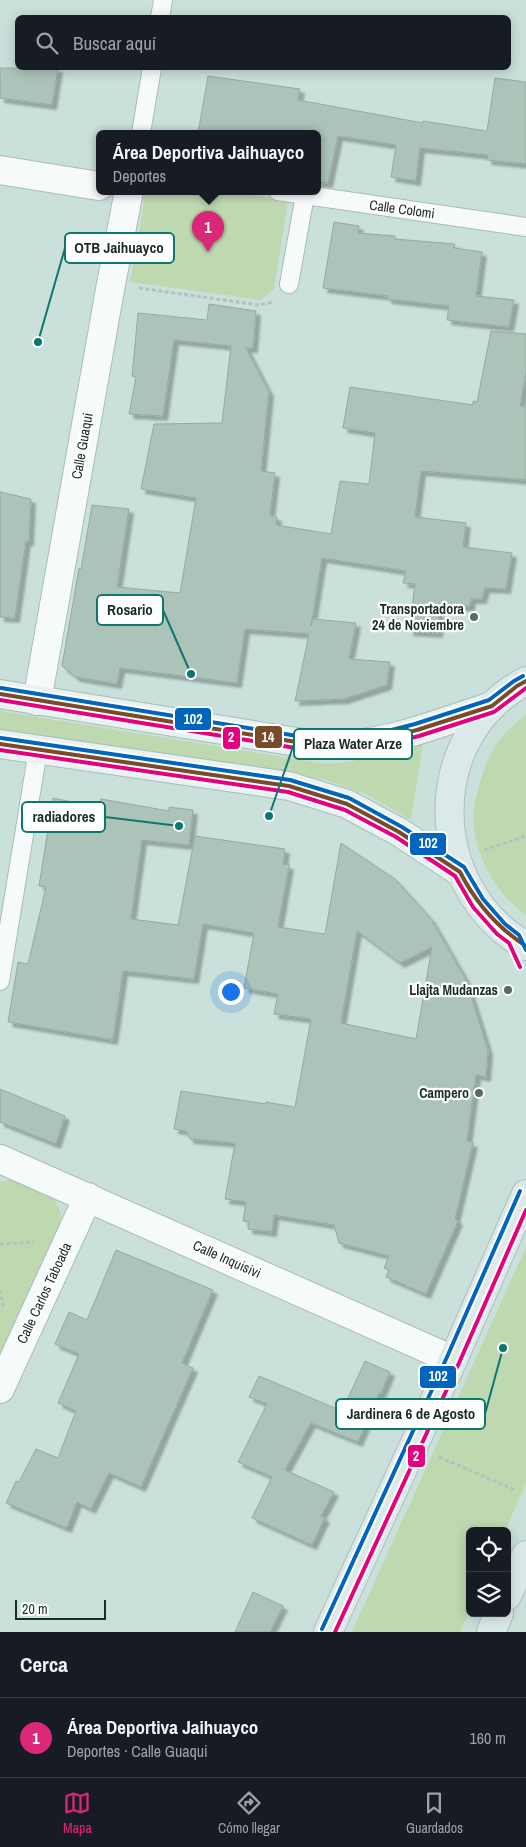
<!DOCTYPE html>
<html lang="es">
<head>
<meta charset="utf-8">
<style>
	body { margin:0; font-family:"Archivo Narrow",sans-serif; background:#20242c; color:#f1f3f6 }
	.controls { position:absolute; right:15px; bottom:15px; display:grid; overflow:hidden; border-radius:8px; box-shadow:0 2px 12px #0003 }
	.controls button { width:45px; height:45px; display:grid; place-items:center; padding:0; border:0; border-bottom:1px solid #363941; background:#171b24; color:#f1f3f6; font:25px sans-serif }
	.scale { position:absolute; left:15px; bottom:12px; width:91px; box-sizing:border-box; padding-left:5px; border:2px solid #1b2c28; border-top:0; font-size:14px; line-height:18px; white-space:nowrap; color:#1b2c28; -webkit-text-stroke:4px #fff; paint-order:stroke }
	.you { position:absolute; left:230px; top:991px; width:18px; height:18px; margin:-12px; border:4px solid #fff; border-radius:50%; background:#1a73e8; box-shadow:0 0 0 8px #1a73e833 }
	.badge { display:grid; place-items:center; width:32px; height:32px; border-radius:50%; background:#db2777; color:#fff; font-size:16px; font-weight:700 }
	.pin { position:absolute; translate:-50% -41px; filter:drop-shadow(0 1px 2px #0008) }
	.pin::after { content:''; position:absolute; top:26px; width:18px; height:15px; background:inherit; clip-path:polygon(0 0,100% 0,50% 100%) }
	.popup { position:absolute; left:96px; top:130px; width:225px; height:65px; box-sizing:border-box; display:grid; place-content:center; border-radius:8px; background:#171b24; filter:drop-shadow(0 1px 4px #0005); font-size:16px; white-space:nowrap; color:#9ea1a6 }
	.popup b { font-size:19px; color:#f1f3f6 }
	.popup::after { content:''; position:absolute; left:50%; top:100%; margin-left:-10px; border:10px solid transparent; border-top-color:#171b24 }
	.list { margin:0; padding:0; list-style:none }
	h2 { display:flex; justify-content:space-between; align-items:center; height:65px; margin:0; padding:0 20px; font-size:21px }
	h2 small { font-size:16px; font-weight:400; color:#9ea1a6 }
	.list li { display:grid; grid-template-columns:32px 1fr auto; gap:15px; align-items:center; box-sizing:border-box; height:80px; padding:0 20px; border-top:1px solid #363941 }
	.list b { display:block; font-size:19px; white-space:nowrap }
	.list p { margin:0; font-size:16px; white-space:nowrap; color:#9ea1a6 }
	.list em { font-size:16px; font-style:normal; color:#9ea1a6 }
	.icon { flex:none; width:28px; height:28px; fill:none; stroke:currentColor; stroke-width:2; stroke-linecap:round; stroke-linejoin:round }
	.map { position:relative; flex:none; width:526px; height:1632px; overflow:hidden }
	.search { position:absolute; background:#171b24; box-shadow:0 2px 12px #0003; left:15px; right:15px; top:15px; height:55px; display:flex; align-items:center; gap:12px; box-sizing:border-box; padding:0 18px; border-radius:8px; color:#9ea1a6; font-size:19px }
	.sheet { height:145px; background:#171b24 }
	nav { display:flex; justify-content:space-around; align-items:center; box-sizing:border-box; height:70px; border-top:1px solid #363941; background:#171b24; font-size:14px; color:#9ea1a6 }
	nav a { display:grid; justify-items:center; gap:2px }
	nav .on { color:#db2777 }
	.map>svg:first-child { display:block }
	.green { fill:#bed8b0 }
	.building { fill:#abc3b8; stroke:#98a8a1; fill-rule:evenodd; filter:url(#shadow) }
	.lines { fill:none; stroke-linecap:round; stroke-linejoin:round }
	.service-casing { stroke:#aabcb8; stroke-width:20 }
	.minor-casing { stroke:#aabcb8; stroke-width:30 }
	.secondary-casing { stroke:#aabcb8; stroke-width:30 }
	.primary-casing { stroke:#b2bebb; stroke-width:30 }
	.path { stroke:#b8c0be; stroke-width:3; stroke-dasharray:4 2.5; stroke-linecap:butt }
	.service { stroke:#f7fafa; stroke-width:18 }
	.minor { stroke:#f7fafa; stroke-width:28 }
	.secondary { stroke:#e9f2f2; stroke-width:28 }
	.primary { stroke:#dce9ea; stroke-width:28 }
	.bus-1-casing { stroke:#fff; stroke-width:8 }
	.bus-2-casing { stroke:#fff; stroke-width:8 }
	.bus-3-casing { stroke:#fff; stroke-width:8 }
	.bus-1 { stroke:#7a4b2a; stroke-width:4 }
	.bus-2 { stroke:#e5007d; stroke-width:4 }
	.bus-3 { stroke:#0065bd; stroke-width:4 }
	.poi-dot { fill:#586b67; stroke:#fff; stroke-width:2 }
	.labels { text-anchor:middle; stroke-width:4.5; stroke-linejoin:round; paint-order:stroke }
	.street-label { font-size:14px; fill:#1b2c28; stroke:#fff }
	.poi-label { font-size:14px; font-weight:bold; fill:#1b2c28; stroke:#fff; text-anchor:end }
	.leader { fill:none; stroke:#0f766e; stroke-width:2 }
	.callout-dot { fill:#0f766e; stroke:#fff; stroke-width:2 }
	.callout { fill:#fff; stroke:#0f766e; stroke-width:2 }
	.callout-label { font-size:15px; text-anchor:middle; font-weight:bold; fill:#1b2c28 }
	.line-badge { stroke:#fff; stroke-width:2 }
	.badge-label { font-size:14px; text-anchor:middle; font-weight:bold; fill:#fff }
</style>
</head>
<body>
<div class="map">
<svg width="526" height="1632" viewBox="0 0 526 1632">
	<defs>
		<filter id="shadow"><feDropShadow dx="4.5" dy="4.5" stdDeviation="1" flood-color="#0004"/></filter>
	</defs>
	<rect width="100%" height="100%" fill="#c9e0db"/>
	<!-- green -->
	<path class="green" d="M145 191H221L288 201 274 289 261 300 130 282 141 222Z
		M0 711 327 764 349 762 423 743 411 820 366 794 326 780 0 729Z
		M526 715V915C493 892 469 847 474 805 476 797 479 788 481 779 485 765 491 750 501 738 508 729 517 722 526 715Z
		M9 1180C19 1181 26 1184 36 1188 57 1199 62 1204 61 1229L0 1360V1182Z
		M526 1247V1483L505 1531H470V1610L460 1632H352Z"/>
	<!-- building -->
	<path class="building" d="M0 68H58L52 105 0 98Z
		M208 76 300 89 298 100 423 123V121L487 131 495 78 526 82V164L487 160 488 155 420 148 416 181 391 177 396 145 338 136 328 183 317 182V133H198Z
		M334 222 359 226 358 233 395 236V239L455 244 454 248 482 252 476 296 514 300 509 327 447 320 449 306 387 299 388 296 323 288Z
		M209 304 256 311 253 348H246L269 392 261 471 275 473 270 515 277 517 276 525 331 534 340 481 369 484 375 433 343 428 350 387 473 405V401L477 402 491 331 526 334V373L520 406 526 407V480L421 471 415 517 466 523 463 547 512 553 506 589 485 588 482 599H471L470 606 439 607 438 633 409 631 415 584 403 583 406 571 322 558 311 626 313 619 356 623 349 659 390 662 387 685 344 699 295 701 309 634 245 629 237 683 120 668 117 684 76 677 62 666 79 568 81 569 92 505 129 509 117 587 180 593 196 498 141 489 154 424 222 423 231 346 174 340 163 416 129 414 136 377 132 376 138 313 207 320Z
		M0 492 31 499 29 541H26L15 618 0 617Z
		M53 798 100 808 101 799 169 811V807L193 810 189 845 142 840 131 919 178 925 195 836 285 849 283 864 289 865 278 927 325 934 341 843 395 879 431 919 466 980 488 1050 486 1077 476 1075 467 1141 473 1143 455 1219 458 1221 426 1294 386 1277 389 1270 384 1268 389 1256 339 1243 334 1225 274 1215 272 1232 248 1229 249 1222 243 1221 246 1202 225 1199 235 1143 190 1139 186 1131 174 1129 181 1091 266 1104V1102L295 1107 311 1019 274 1014 278 994 244 988 254 933 203 924 194 979 123 971 113 1040 8 1022 18 962 28 964 46 887 39 886ZM357 931 400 963 432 947 416 1039 341 1023Z
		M0 1089 65 1116 56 1144 0 1122Z
		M116 1250 213 1290 182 1363 193 1368 141 1487 109 1473 91 1509 77 1502 67 1528 6 1503 16 1481 19 1482 36 1449 58 1458 76 1411 58 1403 79 1354 55 1344 69 1312 87 1320Z
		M365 1361 390 1372 381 1394 379 1393 358 1442 311 1423 285 1470 334 1492 321 1516 325 1518 312 1545 252 1518 272 1477 238 1462 267 1404 249 1397 259 1376 342 1411Z
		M253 1592 283 1606 270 1632H235Z"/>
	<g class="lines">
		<!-- service casing -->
		<g class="service-casing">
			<path id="service" d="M160 18 163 0
				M141 133 152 68
				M278 191 526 227
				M289 284 305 195
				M0 981 38 750"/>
		</g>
		<!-- minor casing -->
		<g class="minor-casing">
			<path id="minor" d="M0 170 99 186
				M37 701 111 284 129 191
				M0 1159 453 1360
				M0 1389 88 1197"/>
		</g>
		<!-- secondary casing -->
		<g class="secondary-casing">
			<path id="secondary" d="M0 694 309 744C322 744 335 745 347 745 396 741 445 721 492 706
				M0 744 289 786 347 804 399 832 460 872"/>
		</g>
		<!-- primary casing -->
		<g class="primary-casing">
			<path id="primary" d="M526 681C422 736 426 889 526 946
				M507 1596 526 1555
				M328 1632 453 1360 526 1194
				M491 1632 499 1613"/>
		</g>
		<!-- path -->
		<path class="path" d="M139 288 259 305 273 302
			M484 850 526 836
			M0 1244 34 1242
			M0 1290 4 1309
			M439 1457 515 1490"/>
		<!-- service -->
		<use href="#service" class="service"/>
		<!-- minor -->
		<use href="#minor" class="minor"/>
		<!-- secondary -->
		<use href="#secondary" class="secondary"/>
		<!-- primary -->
		<use href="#primary" class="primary"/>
		<!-- bus-1 casing -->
		<g class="bus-1-casing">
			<path id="bus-1" d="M0 694 309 744 347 745 373 741 417 730 492 706 517 686 526 681
				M0 744 289 786 347 804 399 832 460 872
				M460 872C476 903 496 927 526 946"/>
		</g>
		<!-- bus-2 casing -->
		<g class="bus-2-casing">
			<path id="bus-2" d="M0 700 308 750 348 751 375 747 419 736 494 712 526 688
				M0 750 288 792 345 810 396 837 455 876 473 907 497 934 509 943 520 967
				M335 1632 459 1363 526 1210"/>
		</g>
		<!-- bus-3 casing -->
		<g class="bus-3-casing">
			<path id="bus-3" d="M1 688 310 738 347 739 372 735 415 724 489 700 514 681 523 676
				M1 738 290 780 349 798 402 827 464 867 483 899 505 924 519 935 526 950
				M322 1629 447 1357 520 1191"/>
		</g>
		<!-- bus-1 -->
		<use href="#bus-1" class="bus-1"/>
		<!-- bus-2 -->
		<use href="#bus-2" class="bus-2"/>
		<!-- bus-3 -->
		<use href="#bus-3" class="bus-3"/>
	</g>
	<!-- markers -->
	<g class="poi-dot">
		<circle cx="474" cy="617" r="5"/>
		<circle cx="508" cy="990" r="5"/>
		<circle cx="479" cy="1093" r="5"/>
	</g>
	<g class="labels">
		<!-- street labels -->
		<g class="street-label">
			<text transform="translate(402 209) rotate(8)" y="5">Calle Colomi</text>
			<text transform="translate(82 446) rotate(-80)" y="5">Calle Guaqui</text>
			<text transform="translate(227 1259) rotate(24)" y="5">Calle Inquisivi</text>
			<text transform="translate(44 1293) rotate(-65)" y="5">Calle Carlos Taboada</text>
		</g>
		<!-- poi labels -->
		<g class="poi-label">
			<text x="464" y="614">Transportadora<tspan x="464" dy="16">24 de Noviembre</tspan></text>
			<text x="498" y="995">Llajta Mudanzas</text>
			<text x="469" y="1098">Campero</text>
		</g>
	</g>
	<!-- callouts -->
	<path class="leader" d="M38 342L65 248M191 674L163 610M269 816L294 744M179 826L105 817M503 1348L485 1414"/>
	<g class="callout-dot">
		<circle cx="38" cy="342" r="5"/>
		<circle cx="191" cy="674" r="5"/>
		<circle cx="269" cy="816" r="5"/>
		<circle cx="179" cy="826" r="5"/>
		<circle cx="503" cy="1348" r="5"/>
	</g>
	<g class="callout">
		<rect x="65" y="233" width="109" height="30" rx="5"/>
		<rect x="97" y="595" width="66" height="30" rx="5"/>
		<rect x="294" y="729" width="118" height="30" rx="5"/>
		<rect x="22" y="802" width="83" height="30" rx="5"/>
		<rect x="336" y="1399" width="149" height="30" rx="5"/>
	</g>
	<g class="callout-label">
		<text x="119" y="253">OTB Jaihuayco</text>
		<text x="130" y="615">Rosario</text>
		<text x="353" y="749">Plaza Water Arze</text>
		<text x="64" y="822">radiadores</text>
		<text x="411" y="1419">Jardinera 6 de Agosto</text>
	</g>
	<g class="line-badge">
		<rect x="174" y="707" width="38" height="24" rx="5" fill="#0065bd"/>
		<rect x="254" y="725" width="29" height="24" rx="5" fill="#7a4b2a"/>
		<rect x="222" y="726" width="19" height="24" rx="5" fill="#e5007d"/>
		<rect x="409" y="832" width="38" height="24" rx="5" fill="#0065bd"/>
		<rect x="419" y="1365" width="38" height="24" rx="5" fill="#0065bd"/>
		<rect x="407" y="1444" width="19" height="24" rx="5" fill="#e5007d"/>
	</g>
	<g class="badge-label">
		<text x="193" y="724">102</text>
		<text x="268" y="742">14</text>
		<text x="231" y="742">2</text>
		<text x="428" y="848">102</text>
		<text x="438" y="1381">102</text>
		<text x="416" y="1461">2</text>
	</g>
</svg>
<div class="controls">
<button><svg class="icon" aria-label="locate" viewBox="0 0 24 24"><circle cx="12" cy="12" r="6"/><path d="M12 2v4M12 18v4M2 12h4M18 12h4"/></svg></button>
<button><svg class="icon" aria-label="layers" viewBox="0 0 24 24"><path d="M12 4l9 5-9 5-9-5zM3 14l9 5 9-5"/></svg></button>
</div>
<div class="scale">20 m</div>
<div class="you"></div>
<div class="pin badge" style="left:208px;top:252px">1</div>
<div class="popup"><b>Área Deportiva Jaihuayco</b>Deportes</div>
<div class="search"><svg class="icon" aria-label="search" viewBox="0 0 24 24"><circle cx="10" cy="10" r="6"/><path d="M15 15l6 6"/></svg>Buscar aquí</div>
</div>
<section class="sheet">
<h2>Cerca<small></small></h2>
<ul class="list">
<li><span class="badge">1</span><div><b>Área Deportiva Jaihuayco</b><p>Deportes · Calle Guaqui</p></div><em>160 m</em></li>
</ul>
</section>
<nav>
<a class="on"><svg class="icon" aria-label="map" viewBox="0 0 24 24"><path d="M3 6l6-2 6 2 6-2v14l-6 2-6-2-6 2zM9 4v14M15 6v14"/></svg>Mapa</a>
<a><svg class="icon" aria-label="directions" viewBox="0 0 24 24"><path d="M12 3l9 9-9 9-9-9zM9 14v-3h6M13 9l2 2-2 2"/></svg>Cómo llegar</a>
<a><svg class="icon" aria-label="saved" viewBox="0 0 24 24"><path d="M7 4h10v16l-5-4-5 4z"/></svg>Guardados</a>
</nav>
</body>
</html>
